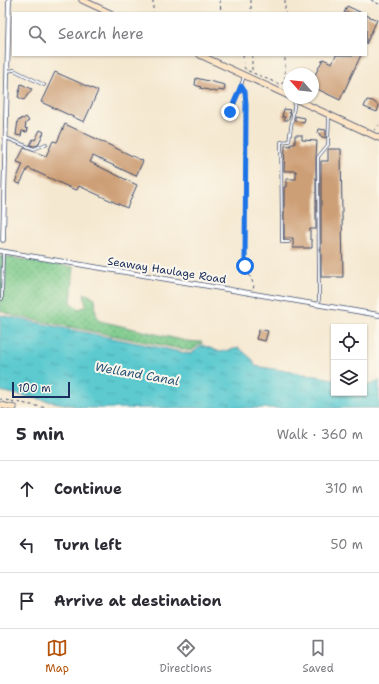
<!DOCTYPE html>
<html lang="en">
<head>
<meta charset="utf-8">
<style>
	body { margin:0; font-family:"Shantell Sans",sans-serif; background:#f2f2f3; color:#2b2b33 }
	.controls { position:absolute; right:12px; bottom:12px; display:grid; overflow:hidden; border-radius:0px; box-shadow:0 1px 3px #0004 }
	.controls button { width:36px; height:36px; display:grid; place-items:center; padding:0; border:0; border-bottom:1px solid #e1e1e2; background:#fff; color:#2b2b33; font:20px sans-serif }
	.compass { position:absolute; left:283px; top:68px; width:36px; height:36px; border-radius:50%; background:#fff; box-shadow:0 1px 3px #0004; rotate:297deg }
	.scale { position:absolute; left:12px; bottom:10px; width:58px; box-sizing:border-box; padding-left:4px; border:2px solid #1b2f5e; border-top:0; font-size:11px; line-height:14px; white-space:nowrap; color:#1b2f5e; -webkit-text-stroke:3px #fbf7ec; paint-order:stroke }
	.stop { position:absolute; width:12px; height:12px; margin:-9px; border:3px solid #1a73e8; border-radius:50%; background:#fff }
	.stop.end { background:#1a73e8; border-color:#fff; box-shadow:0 1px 4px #0008 }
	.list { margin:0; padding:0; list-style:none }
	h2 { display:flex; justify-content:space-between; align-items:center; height:52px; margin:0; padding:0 16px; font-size:17px }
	h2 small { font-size:13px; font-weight:400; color:#7c7c81 }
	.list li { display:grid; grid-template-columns:26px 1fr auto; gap:12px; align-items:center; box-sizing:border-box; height:56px; padding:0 16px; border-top:1px solid #e1e1e2 }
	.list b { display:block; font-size:15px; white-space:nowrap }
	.list em { font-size:13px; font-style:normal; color:#7c7c81 }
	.icon { flex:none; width:22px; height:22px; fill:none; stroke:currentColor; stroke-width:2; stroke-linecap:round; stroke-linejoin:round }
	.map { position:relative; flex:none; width:379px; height:408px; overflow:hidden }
	.search { position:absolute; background:#fff; box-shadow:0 1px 3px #0004; left:12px; right:12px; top:12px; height:44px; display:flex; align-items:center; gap:10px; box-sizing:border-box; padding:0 14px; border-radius:0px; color:#7c7c81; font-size:15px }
	.sheet { height:220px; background:#fff }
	nav { display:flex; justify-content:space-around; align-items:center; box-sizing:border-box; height:56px; border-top:1px solid #e1e1e2; background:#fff; font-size:11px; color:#7c7c81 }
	nav a { display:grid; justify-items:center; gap:2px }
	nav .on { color:#b45309 }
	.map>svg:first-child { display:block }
	.grass { fill:url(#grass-dots); stroke:#4a7c74 }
	.water { fill:url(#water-ripples); stroke:#3c7c97 }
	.building { fill:#cd9f76 }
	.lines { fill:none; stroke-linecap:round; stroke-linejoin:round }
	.lane-casing { stroke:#3c4b6f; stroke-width:3.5 }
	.street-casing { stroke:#3c4b6f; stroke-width:5.5 }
	.secondary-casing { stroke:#3c4b6f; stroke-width:7 }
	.path { stroke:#3c4b6f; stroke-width:1; stroke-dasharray:3 3; stroke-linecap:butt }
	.lane { stroke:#fff; stroke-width:2 }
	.street { stroke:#fff; stroke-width:4 }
	.secondary { stroke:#fde5c5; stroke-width:5.5 }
	.route { stroke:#1a73e8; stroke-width:5 }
	.labels { text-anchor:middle; stroke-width:4; stroke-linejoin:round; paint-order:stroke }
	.street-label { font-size:11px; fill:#1b2f5e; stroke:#fbf7ec }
	.water-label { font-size:12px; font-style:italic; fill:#2c567a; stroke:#fbf7ec }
</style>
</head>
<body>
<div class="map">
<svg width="379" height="408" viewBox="0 0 379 408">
	<defs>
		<pattern id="grass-dots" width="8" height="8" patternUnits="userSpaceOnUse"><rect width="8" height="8" fill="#7ac989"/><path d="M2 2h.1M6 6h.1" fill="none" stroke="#63a473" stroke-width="1.8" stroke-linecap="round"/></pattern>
		<pattern id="water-ripples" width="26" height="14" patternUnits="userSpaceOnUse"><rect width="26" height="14" fill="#5dcad0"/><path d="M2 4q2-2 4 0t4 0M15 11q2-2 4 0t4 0" fill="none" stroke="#4ca4ac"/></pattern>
	</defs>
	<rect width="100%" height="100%" fill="#fbf7ec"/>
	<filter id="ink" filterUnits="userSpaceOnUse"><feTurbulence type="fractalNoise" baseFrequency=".025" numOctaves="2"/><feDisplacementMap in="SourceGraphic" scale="8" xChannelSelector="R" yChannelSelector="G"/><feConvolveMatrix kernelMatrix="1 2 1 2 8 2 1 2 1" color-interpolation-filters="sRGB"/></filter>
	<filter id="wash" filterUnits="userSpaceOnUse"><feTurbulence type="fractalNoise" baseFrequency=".012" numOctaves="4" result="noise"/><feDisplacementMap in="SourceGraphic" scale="16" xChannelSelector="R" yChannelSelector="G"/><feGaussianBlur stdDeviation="0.9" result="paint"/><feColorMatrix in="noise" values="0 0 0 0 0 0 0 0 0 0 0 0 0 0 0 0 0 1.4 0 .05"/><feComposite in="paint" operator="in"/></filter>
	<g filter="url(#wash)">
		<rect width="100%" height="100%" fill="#f5e8d0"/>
		<!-- grass -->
		<path class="grass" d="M0 256 74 267 71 303 79 309 86 306 84 293 95 298 96 314 100 321 186 341 202 342V343L191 351 15 316 0 311Z"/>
		<!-- water -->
		<path class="water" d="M0 315 191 354 202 345 220 352 239 348 253 360 255 366 334 379V393H364V384L371 385 379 380V408H83L0 391Z"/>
		<g id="blocks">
			<!-- building -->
			<path class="building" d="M347 6 362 13H344Z
				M366 15 377 20 366 44Z
				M336 55H361L340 100 313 87V79L323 59 332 63Z
				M55 72 98 91 84 122 41 102Z
				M196 78 225 85 224 91 218 90 217 92 200 88 201 87 195 85Z
				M21 84 32 89 24 100 18 97Z
				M367 100 373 101 379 106 377 112 364 107Z
				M284 109 290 110 289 113H291L288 120H284L285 117H282Z
				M295 116 305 118 304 123 295 121Z
				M26 117 29 121 26 123 25 128 28 129 27 132 22 131 21 136 16 135 18 120 20 121 21 118 23 119Z
				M65 124 143 161 136 176 93 156 90 162 137 185 127 208 79 186 77 190 73 189 28 168 20 184 15 182 23 164 17 162 24 148 46 156 53 141 57 142Z
				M319 129 326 130V138L320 136V134L318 133Z
				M40 130 44 132 38 145 34 146 30 145 33 139 35 140Z
				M295 135H302V140L317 141 316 157V229H310V240H312V248H293V238H284V187H286V179H296V171H284L285 145 291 146V144H295Z
				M328 149H341L343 277H321V161H328Z
				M259 329 268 331 265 341 256 339Z"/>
		</g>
	</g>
	<g filter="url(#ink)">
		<use href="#blocks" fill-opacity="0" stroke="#3c4b6f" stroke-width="1"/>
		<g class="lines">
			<!-- lane casing -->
			<g class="lane-casing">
				<path id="lane" d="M7 71 14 70 44 85
					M230 112 239 92 244 76
					M6 138 34 149 46 144
					M289 242H282L281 142 289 141 295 100
					M2 299 3 252
					M318 305 319 299 318 157 328 145 329 116"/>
			</g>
			<!-- street casing -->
			<g class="street-casing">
				<path id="street" d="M3 240 9 0
					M0 251 379 315"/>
			</g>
			<!-- secondary casing -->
			<g class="secondary-casing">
				<path id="secondary" d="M82 0 110 13
					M200 55 289 96
					M293 98 379 138
					M0 405 14 408"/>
			</g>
			<!-- path -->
			<path class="path" d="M153 0V13
				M220 0 221 13
				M251 0V13
				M285 0V13
				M371 0 379 4
				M206 13H212
				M243 55 244 67 246 70 279 84 283 83 285 80V55
				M252 55V72
				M244 90 245 91V266L254 285 253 290
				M374 130 379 125
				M0 399 47 408"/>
			<!-- lane -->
			<use href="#lane" class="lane"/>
			<!-- street -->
			<use href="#street" class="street"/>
			<!-- secondary -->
			<use href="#secondary" class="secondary"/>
		</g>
	</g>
	<g class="lines" filter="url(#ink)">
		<!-- route -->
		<path class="route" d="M230 112 241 86 245 92 246 105 245 266"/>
	</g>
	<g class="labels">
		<!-- street labels -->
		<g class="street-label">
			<text transform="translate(167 270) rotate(9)" y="4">Seaway Haulage Road</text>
		</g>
		<!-- water labels -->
		<g class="water-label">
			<text transform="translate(137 374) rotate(10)" y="4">Welland Canal</text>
		</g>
	</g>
</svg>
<div class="controls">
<button><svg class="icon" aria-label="locate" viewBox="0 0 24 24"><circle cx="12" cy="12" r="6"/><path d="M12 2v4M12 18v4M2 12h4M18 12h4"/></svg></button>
<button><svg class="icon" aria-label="layers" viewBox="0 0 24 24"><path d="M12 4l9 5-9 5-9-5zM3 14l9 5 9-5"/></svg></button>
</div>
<svg class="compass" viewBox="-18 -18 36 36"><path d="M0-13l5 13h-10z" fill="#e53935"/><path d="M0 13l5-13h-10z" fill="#7c7c81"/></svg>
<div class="scale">100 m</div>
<div class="stop" style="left:245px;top:266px"></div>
<div class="stop end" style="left:230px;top:112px"></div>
<div class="search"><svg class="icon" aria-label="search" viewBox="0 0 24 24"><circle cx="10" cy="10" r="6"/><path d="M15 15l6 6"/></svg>Search here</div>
</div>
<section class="sheet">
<h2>5 min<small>Walk · 360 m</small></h2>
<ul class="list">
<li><svg class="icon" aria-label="ahead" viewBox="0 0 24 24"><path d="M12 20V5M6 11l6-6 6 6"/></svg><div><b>Continue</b></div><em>310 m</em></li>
<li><svg class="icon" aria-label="left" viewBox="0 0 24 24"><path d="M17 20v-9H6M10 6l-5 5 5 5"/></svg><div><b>Turn left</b></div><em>50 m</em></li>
<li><svg class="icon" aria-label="arrive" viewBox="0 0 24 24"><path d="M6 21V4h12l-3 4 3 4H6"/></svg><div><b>Arrive at destination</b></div></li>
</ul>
</section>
<nav>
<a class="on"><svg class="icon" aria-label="map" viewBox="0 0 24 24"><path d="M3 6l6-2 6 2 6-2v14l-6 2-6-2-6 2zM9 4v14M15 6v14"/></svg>Map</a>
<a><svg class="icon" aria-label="directions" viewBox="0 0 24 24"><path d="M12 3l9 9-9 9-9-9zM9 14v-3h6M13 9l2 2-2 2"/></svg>Directions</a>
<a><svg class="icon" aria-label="saved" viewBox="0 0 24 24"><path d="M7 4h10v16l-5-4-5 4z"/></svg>Saved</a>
</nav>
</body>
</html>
